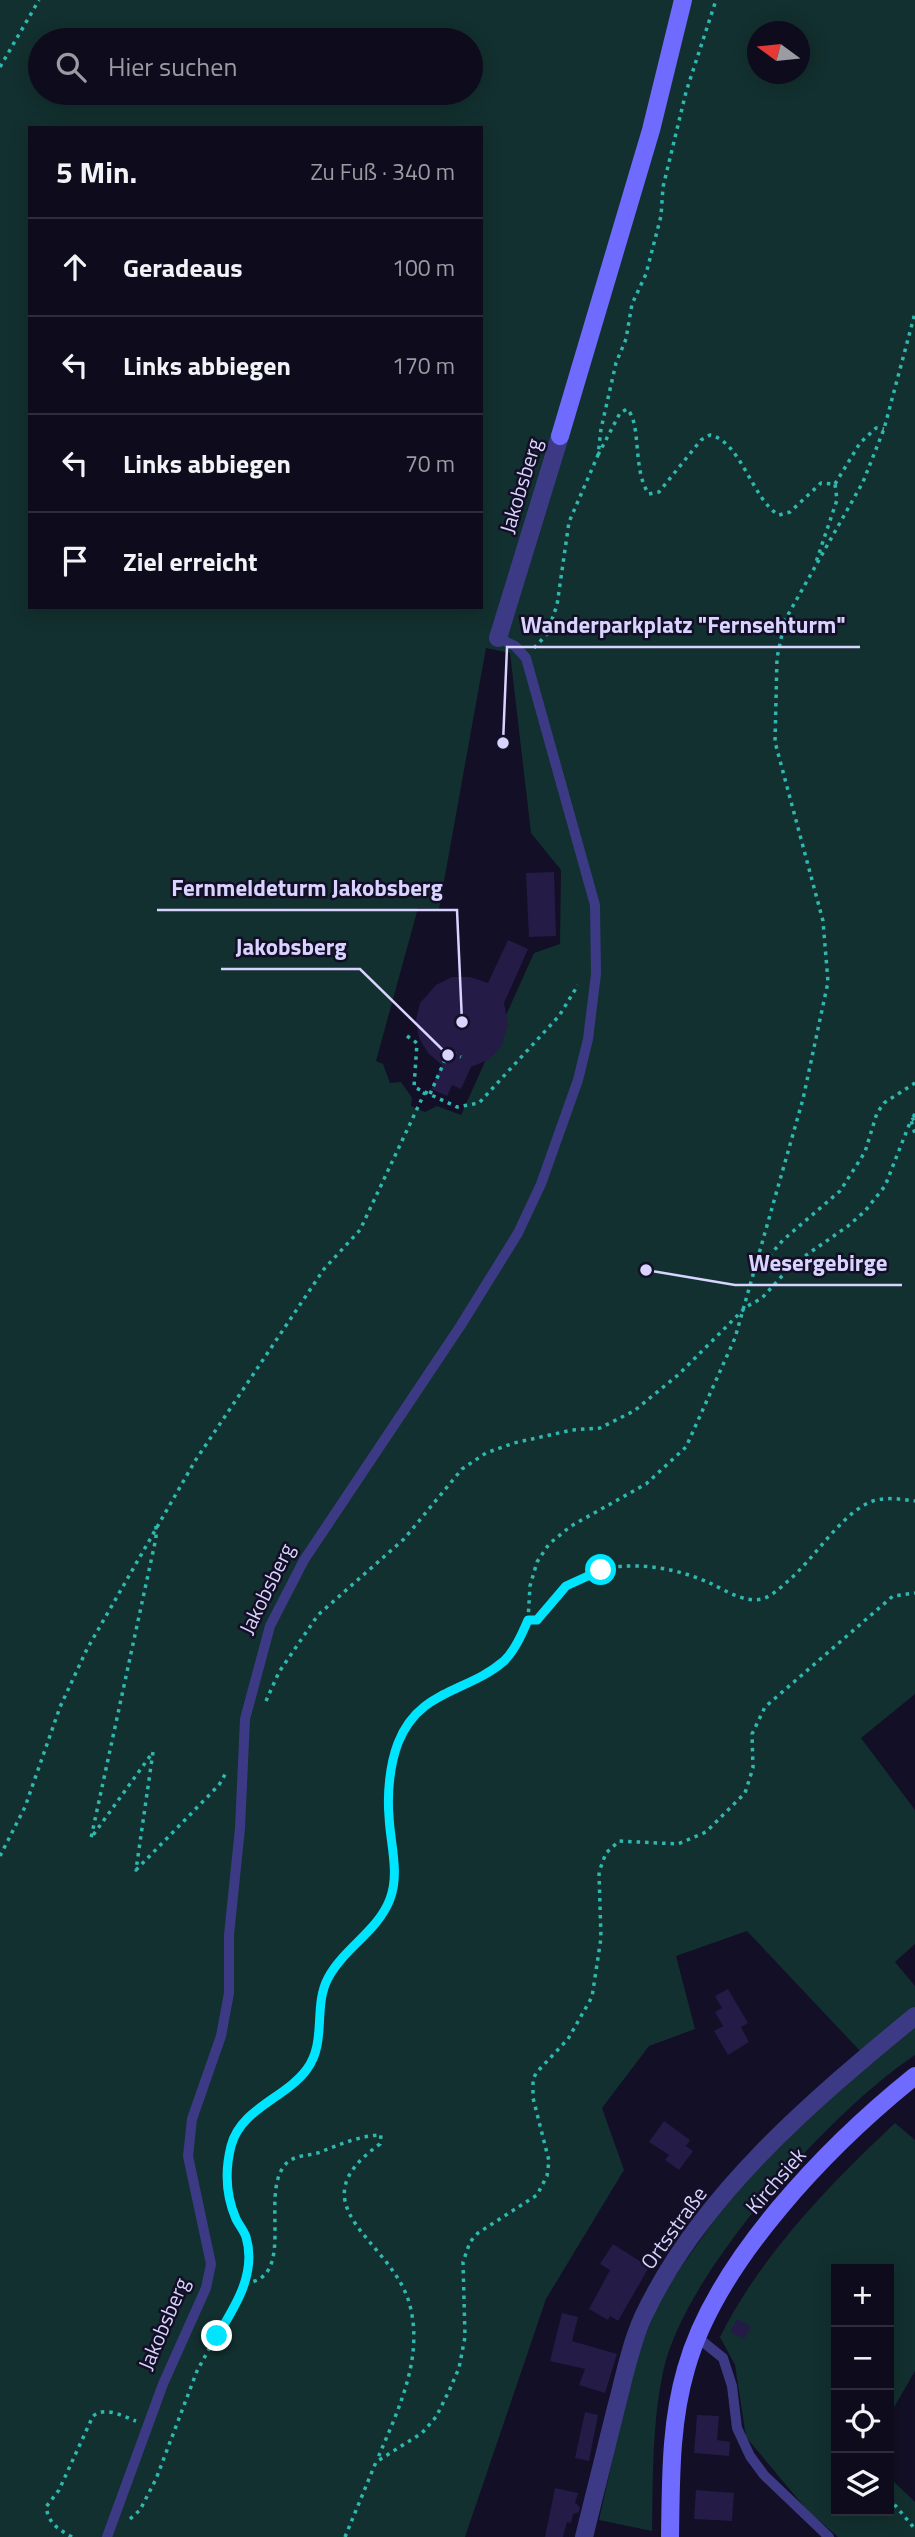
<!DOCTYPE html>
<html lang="de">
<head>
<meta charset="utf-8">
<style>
	body { margin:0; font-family:"Titillium Web",sans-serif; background:#1c1929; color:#f1f3f6 }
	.controls { position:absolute; right:21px; bottom:21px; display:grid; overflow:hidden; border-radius:0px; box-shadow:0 4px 18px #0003 }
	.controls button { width:63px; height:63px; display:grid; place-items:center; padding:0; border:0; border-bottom:2px solid #2e2b3b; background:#0e0b1c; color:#f1f3f6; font:35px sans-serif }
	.compass { position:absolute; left:747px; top:21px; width:63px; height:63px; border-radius:50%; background:#0e0b1c; box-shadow:0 4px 18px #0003; rotate:285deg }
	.stop { position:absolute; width:21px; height:21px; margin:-16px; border:5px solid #00e5ff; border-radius:50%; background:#fff }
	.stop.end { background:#00e5ff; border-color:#fff; box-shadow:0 2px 7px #0008 }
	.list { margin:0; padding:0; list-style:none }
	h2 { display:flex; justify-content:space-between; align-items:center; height:91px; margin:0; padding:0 28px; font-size:30px }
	h2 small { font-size:23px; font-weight:400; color:#9b9ba3 }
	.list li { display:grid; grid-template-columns:46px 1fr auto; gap:21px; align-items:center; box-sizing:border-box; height:98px; padding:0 28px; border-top:2px solid #2e2b3b }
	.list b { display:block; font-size:26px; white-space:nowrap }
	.list em { font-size:23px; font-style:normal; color:#9b9ba3 }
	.icon { flex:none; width:38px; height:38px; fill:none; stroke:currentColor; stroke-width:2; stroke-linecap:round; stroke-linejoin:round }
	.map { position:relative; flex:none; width:915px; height:2537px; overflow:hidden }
	.search { position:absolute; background:#0e0b1c; box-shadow:0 4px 18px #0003; left:28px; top:28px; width:455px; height:77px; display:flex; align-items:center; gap:18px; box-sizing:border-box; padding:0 24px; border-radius:38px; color:#9b9ba3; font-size:26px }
	.panel { position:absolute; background:#0e0b1c; box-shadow:0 4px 18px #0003; left:28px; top:126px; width:455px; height:483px; border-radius:0px }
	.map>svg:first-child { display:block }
	.green { fill:#12302f; fill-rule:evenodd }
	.building { fill:#241b47 }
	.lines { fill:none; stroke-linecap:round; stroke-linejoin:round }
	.path { stroke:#2fb8b0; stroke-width:3.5; stroke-dasharray:3.5 5; stroke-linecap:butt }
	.lane { stroke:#3d3a85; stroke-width:10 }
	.street { stroke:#3d3a85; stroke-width:18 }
	.secondary { stroke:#6f6bff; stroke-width:18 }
	.route { stroke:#00e5ff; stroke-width:9 }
	.labels { text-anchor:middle; stroke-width:5; stroke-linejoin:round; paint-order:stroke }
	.street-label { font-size:21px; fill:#d9d4ff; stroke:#130f26 }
	.leader { fill:none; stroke:#d9d4ff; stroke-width:2.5 }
	.callout-dot { fill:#d9d4ff; stroke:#130f26; stroke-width:2.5 }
	.callout-label { font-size:23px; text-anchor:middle; font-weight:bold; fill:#d9d4ff; stroke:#130f26; stroke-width:5; stroke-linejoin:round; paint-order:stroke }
</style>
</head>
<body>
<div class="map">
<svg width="915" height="2537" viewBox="0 0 915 2537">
	<rect width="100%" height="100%" fill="#130f26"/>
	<!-- green -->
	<path class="green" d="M0 0H915V1694L861 1738 915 1810V1944L895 1962 915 1986V2009L862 2053 747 1931 676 1956 695 2029 649 2046 602 2108 624 2170 546 2299 465 2537H0ZM758 32H800V74H758ZM40 40H471V93H40ZM30 128H481V607H30ZM486 648 510 653 531 833 561 870 560 944 534 953 461 1115 437 1106 425 1112 411 1106 412 1098 401 1082 390 1083 383 1064 376 1061 418 908 439 909Z
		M915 2023V2055C831 2111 684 2272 663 2372 652 2424 653 2478 652 2531L599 2520 633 2367 661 2296 726 2203 803 2120Z
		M895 2123 915 2140V2371L889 2416V2269H836V2511H889V2477L915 2502V2537H838L806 2509 746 2437 735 2365 720 2337C761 2255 829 2185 895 2123Z"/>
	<!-- building -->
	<path class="building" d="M554 872 556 936 529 937 526 873Z
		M508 940 528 949 504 1003 508 1024 501 1047 488 1060 471 1067 461 1089 452 1085 447 1096 431 1089 442 1065 428 1053 419 1038 416 1020 420 1003 436 985 452 977H470L488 983Z
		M728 1989 748 2023 741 2027 749 2042 728 2055 714 2031 723 2026 715 2012 722 2008 715 1996Z
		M664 2121 690 2140 686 2146 693 2151 679 2170 665 2160 669 2155 649 2142Z
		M613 2244 649 2267 618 2321 610 2316 608 2320 589 2309 610 2270 600 2264Z
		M562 2313 578 2317 572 2341 617 2354 605 2393 579 2385 585 2369 550 2361Z
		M737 2319 751 2327 744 2339 730 2332Z
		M585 2412 598 2415 589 2461 575 2458Z
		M697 2415 719 2416 717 2440 730 2442 729 2456 694 2453Z
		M555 2488 578 2493 575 2503 580 2507 579 2512 573 2514 571 2523 567 2522 563 2537H545Z
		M696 2490 734 2493 732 2521 694 2519Z"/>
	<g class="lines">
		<!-- path -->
		<path class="path" d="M0 67 39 0
			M598 455 620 413 627 409C642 423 632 471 649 494L659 492 701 440 710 435C741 441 753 501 779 515L790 512 821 483 835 484 837 500 815 565
			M835 484 860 443 876 428 884 429
			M534 648 547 634 557 605 569 522 598 455 601 429 616 363 626 339 632 304 646 274 661 216 663 187 686 92 716 0
			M407 1036 417 1043 414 1087 457 1107 479 1103 559 1016 578 985
			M430 1094 449 1051 461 1057
			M915 1114 911 1120 915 1134
			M758 1269 783 1240 840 1191 865 1152 877 1113 884 1103 915 1083
			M156 1526V1538L91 1838 153 1752 136 1870 219 1785 227 1771
			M528 1620H538C548 1609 557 1592 569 1584 609 1556 669 1564 712 1584 726 1591 745 1603 762 1599 772 1596 780 1588 788 1581 814 1559 838 1518 868 1503 882 1496 900 1499 915 1501
			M266 1701 279 1672 318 1615 404 1539 462 1469 486 1453 514 1443 572 1430 600 1428 634 1411 678 1375 746 1307 762 1298 792 1265 848 1226 865 1211 885 1186 911 1120 915 1118
			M0 1856 25 1807 60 1707 87 1649 195 1461 324 1269 360 1230 425 1092
			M245 2283C297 2279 260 2198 284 2166 294 2153 310 2157 323 2151 340 2144 363 2135 381 2135L380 2144C293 2206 390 2239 409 2302 425 2357 398 2410 377 2460
			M889 2498 915 2529
			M130 2519 140 2510 156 2479 197 2371 245 2283 249 2258 246 2237 227 2192 231 2145 242 2124 300 2079 309 2067 317 2051 323 1994 328 1978 379 1919 390 1900 395 1879 389 1789 398 1743 409 1721 442 1692 488 1672 505 1659 528 1620 530 1586 537 1562 549 1544 571 1526 646 1484 686 1447 735 1338 803 1099 828 982 823 921 775 742 777 658 785 620 863 482 884 429 915 313
			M72 2537C58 2529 49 2524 46 2507L59 2490 93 2416C106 2406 122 2416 136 2421
			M345 2537 376 2462 422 2433 436 2417 449 2391 459 2368 465 2337 463 2262 470 2242 478 2233 537 2195 547 2176 549 2161 533 2098V2080L536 2073 568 2039 592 1997 601 1938 599 1872 606 1853 619 1841 678 1844 706 1832 745 1793 753 1768 752 1734 765 1707 893 1596 915 1593"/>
		<!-- lane -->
		<path class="lane" d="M697 2337 723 2358 732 2386 737 2428 750 2456 764 2475 829 2537
			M107 2537 163 2384 206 2288 211 2264 188 2156 192 2119 221 2036 229 1993V1935L240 1828 245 1719 270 1626 304 1560 461 1325 518 1233 541 1184 578 1080 588 1039 596 974 595 905 526 658 515 646 498 638"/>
		<!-- street -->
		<path class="street" d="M498 638 560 436
			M584 2537C595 2494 605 2451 616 2408 624 2378 630 2346 643 2317 700 2195 813 2100 915 2016"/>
		<!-- secondary -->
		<path class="secondary" d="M560 436 651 130 683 0
			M670 2537C671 2480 670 2424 686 2369 716 2261 829 2145 915 2076"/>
	</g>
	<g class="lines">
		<!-- route -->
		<path class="route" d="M217 2336C235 2307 257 2273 246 2237 244 2231 239 2225 236 2219 226 2196 225 2170 231 2146 241 2108 286 2098 307 2069 327 2042 313 2006 328 1978 344 1948 378 1931 390 1899 400 1873 390 1843 389 1816 387 1793 390 1764 398 1743 419 1689 467 1693 504 1661 515 1650 522 1634 528 1620H537L566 1586 601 1570"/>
	</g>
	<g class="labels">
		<!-- street labels -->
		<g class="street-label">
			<text transform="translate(521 486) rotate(-73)" y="7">Jakobsberg</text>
			<text transform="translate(267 1589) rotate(-64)" y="7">Jakobsberg</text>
			<text transform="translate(776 2181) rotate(-49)" y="7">Kirchsiek</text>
			<text transform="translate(674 2228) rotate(-54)" y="7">Ortsstraße</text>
			<text transform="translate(164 2324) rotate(-67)" y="7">Jakobsberg</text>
		</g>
	</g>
	<!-- callouts -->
	<path class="leader" d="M503 743L507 647H860M462 1022L457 910H157M448 1055L360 969H221M646 1270L735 1285H902"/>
	<g class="callout-dot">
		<circle cx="503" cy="743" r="7"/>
		<circle cx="462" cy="1022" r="7"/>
		<circle cx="448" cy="1055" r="7"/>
		<circle cx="646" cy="1270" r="7"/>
	</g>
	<g class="callout-label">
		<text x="683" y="633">Wanderparkplatz "Fernsehturm"</text>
		<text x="307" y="896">Fernmeldeturm Jakobsberg</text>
		<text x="291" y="955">Jakobsberg</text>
		<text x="818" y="1271">Wesergebirge</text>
	</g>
</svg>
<div class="controls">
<button>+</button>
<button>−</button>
<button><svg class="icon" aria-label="locate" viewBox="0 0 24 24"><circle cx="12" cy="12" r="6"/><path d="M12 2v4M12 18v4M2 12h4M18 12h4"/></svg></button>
<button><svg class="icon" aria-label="layers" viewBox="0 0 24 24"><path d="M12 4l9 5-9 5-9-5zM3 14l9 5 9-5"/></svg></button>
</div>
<svg class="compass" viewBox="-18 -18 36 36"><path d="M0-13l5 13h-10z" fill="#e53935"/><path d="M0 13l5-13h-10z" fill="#9b9ba3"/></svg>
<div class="stop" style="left:601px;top:1570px"></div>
<div class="stop end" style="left:217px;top:2336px"></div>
<div class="search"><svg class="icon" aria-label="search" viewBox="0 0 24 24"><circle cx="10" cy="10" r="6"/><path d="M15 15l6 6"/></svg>Hier suchen</div>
<section class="panel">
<h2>5 Min.<small>Zu Fuß · 340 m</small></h2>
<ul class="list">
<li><svg class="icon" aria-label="ahead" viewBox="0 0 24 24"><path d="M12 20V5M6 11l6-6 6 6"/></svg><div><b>Geradeaus</b></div><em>100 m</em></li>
<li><svg class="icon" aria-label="left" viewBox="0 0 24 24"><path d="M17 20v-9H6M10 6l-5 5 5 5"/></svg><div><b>Links abbiegen</b></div><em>170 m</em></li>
<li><svg class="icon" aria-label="left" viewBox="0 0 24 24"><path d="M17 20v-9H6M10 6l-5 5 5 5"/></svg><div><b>Links abbiegen</b></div><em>70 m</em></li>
<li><svg class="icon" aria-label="arrive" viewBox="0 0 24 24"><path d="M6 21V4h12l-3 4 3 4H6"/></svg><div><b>Ziel erreicht</b></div></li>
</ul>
</section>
</div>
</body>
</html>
